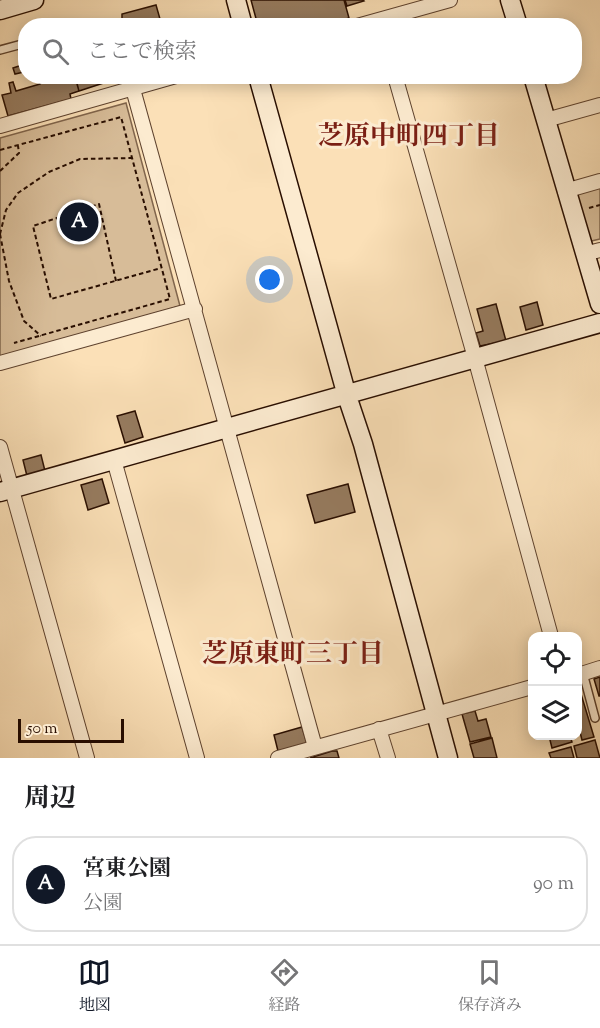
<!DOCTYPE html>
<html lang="ja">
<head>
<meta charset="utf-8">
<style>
	body { margin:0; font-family:"Sorts Mill Goudy","Noto Serif JP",serif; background:#f2f2f2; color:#202124 }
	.controls { position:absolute; right:18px; bottom:18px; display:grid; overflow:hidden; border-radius:12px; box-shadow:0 3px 15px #0003 }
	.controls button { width:54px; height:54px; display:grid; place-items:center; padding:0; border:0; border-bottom:2px solid #e0e0e0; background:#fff; color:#202124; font:30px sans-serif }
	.scale { position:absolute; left:18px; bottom:15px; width:106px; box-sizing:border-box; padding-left:6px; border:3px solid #290e00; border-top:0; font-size:16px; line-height:21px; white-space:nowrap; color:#290e00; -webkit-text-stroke:4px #fcebd0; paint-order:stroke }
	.you { position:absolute; left:270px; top:280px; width:21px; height:21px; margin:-15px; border:4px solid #fff; border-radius:50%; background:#1a73e8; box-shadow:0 0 0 9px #1a73e833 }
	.badge { display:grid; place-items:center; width:39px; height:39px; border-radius:50%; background:#111827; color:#fff; font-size:20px; font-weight:700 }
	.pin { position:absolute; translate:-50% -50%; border:3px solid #fff; box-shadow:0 2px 6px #0006 }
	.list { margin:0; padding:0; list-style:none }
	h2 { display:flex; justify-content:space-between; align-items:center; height:78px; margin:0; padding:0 24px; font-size:26px }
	h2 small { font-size:20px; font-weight:400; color:#757577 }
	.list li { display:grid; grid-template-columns:39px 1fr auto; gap:18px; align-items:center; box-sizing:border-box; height:96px; margin:0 12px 12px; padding:0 12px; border:2px solid #e0e0e0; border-radius:24px }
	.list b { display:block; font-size:22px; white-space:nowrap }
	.list p { margin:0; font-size:20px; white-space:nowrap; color:#757577 }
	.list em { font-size:20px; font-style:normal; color:#757577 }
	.icon { flex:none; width:33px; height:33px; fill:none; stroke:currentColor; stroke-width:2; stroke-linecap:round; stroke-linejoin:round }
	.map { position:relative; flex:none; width:600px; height:758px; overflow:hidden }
	.search { position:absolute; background:#fff; box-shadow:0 3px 15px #0003; left:18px; right:18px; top:18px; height:66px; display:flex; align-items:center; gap:15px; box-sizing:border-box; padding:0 21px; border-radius:24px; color:#757577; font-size:22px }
	.sheet { height:186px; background:#fff }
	nav { display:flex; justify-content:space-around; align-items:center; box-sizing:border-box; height:84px; border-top:2px solid #e0e0e0; background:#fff; font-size:16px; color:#757577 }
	nav a { display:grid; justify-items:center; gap:3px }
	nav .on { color:#111827 }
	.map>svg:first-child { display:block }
	.green { fill:#d7bc98; stroke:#80654c; stroke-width:1.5 }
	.building { fill:#967b5f; stroke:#290e00; stroke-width:1.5 }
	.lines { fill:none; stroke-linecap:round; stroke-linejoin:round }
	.lane-casing { stroke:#5e422e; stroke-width:10 }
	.street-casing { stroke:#5e422e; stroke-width:16 }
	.secondary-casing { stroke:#290e00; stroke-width:21 }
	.path { stroke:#290e00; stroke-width:2; stroke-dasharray:4.5 3; stroke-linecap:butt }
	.lane { stroke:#fcebd0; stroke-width:7 }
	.street { stroke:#fcebd0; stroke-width:14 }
	.secondary { stroke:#fcebd0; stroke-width:18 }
	.labels { text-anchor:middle; stroke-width:6; stroke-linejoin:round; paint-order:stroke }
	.neighbourhood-label { font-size:26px; font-weight:bold; fill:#7a1f14; stroke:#fcebd0 }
</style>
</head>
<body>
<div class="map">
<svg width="600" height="758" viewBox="0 0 600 758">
	<rect width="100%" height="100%" fill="#fbe0b7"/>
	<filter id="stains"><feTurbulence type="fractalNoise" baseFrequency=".00333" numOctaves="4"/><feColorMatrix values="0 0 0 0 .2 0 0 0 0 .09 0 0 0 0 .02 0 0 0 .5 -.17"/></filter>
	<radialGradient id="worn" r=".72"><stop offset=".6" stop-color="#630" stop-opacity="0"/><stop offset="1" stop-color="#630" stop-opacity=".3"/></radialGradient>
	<!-- green -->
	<path class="green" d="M126 103 180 306 0 358V138Z
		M600 187V239L587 242 574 199 579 192Z"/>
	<!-- building -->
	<path class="building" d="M251 0H344L349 18 323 26H258Z
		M345 0H363L364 1 347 6Z
		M156 5 162 26H122V14Z
		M22 65 24 72 15 74 13 68Z
		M37 76H75L79 91 70 94 71 99 8 116 2 95 11 93 9 83 13 82 16 91 40 84Z
		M125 76 79 91 75 77 78 76Z
		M537 302 543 325 526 330 520 307Z
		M496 304 506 341 480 346 476 333 483 331 477 309Z
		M135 411 143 437 125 443 117 416Z
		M41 455 45 471 27 476 23 460Z
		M102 479 109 503 88 510 81 485Z
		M348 484 355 512 315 523 307 495Z
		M600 677V696H599L594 679Z
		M578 684 594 737 582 740 578 724Z
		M475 711 478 721 486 719 491 737 470 742 462 714Z
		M302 727 307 743 278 751 274 735Z
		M549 736H570L572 742 552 748Z
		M492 738 497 758H474L470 744Z
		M595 740 600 758H577L574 746Z
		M571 747 574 758H551L549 753Z
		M332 751H337L339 758H310Z"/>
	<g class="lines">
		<!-- lane casing -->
		<g class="lane-casing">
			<path id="lane" d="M0 50 26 43
				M583 673 595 718"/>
		</g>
		<!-- street casing -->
		<g class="street-casing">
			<path id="street" d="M357 26 450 0
				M395 76 475 358 551 636
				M133 89 315 747
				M546 120 600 105
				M0 126 176 76
				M565 191 600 181
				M584 254 600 250
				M0 363 195 309
				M0 447 87 758
				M114 460 197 758
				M578 675 600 668
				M379 729 388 758
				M278 758 532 687"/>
		</g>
		<!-- secondary casing -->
		<g class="secondary-casing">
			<path id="secondary" d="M236 0 243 26
				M510 0 518 26
				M0 10 34 0
				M258 76 347 396 363 444 448 758
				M533 76 600 304
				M0 492 600 323"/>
		</g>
		<!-- path -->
		<path class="path" d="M0 150 121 117 170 299 14 343
			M0 171 19 153 18 146
			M589 208 600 205
			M0 234 6 210 18 193 49 172 80 159 132 158
			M0 234 9 281 24 321 41 336
			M116 281 99 204 33 226 51 299 161 268"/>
		<!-- lane -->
		<use href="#lane" class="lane"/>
		<!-- street -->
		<use href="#street" class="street"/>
		<!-- secondary -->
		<use href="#secondary" class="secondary"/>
	</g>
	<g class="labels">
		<!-- neighbourhood labels -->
		<g class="neighbourhood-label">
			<text x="409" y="144">芝原中町四丁目</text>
			<text x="293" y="662">芝原東町三丁目</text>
		</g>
	</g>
	<rect width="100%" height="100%" filter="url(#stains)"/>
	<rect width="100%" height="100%" fill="url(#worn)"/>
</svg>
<div class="controls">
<button><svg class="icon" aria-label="locate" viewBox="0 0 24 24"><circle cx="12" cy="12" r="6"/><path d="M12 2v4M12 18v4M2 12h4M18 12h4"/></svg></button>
<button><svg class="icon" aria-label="layers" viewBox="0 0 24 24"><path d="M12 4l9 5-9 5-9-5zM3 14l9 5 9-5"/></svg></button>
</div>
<div class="scale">50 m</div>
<div class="you"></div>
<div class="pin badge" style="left:79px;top:222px">A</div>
<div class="search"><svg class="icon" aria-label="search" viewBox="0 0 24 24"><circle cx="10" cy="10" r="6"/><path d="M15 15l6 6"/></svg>ここで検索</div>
</div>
<section class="sheet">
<h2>周辺<small></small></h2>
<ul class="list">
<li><span class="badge">A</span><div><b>宮東公園</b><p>公園</p></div><em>90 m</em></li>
</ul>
</section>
<nav>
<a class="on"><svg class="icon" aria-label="map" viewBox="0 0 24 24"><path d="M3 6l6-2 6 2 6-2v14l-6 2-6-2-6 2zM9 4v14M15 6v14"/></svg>地図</a>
<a><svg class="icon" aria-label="directions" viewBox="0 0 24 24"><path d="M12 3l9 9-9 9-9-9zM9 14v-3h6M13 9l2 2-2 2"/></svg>経路</a>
<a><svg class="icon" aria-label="saved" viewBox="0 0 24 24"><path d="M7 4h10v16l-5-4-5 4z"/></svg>保存済み</a>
</nav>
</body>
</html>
